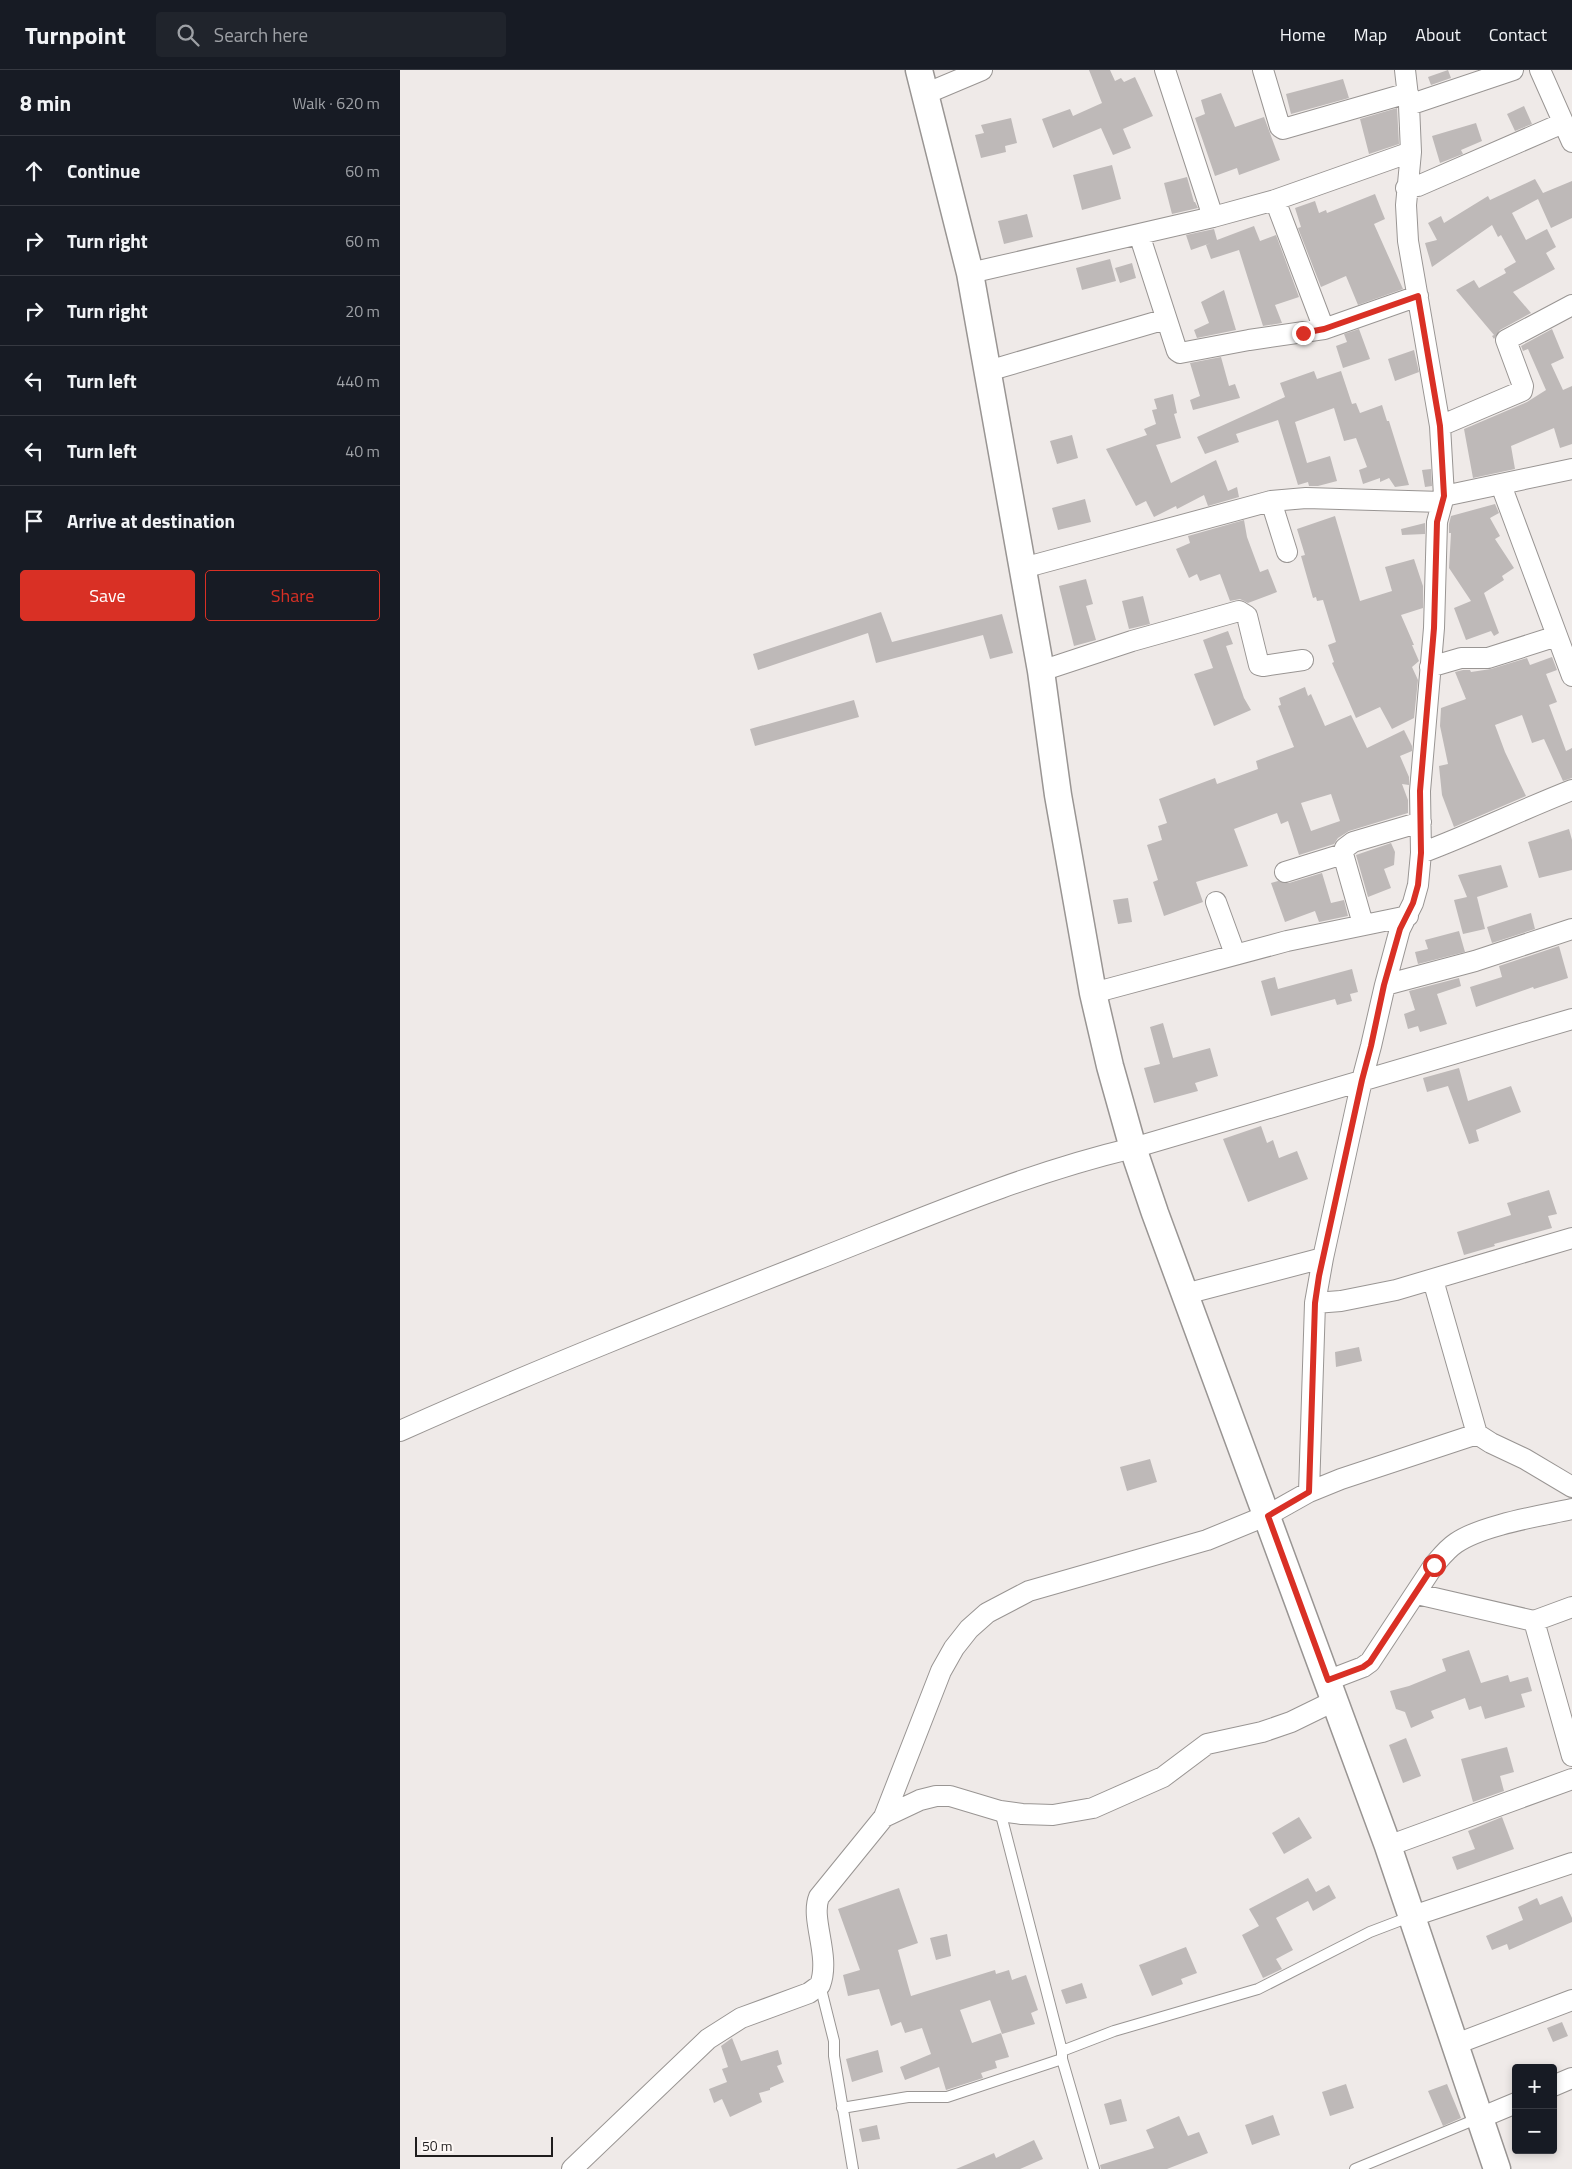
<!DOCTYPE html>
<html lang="en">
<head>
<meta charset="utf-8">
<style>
	body { margin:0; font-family:"Titillium Web",sans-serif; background:#20242c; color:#f1f3f6 }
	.controls { position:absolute; right:15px; bottom:15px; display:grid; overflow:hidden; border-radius:5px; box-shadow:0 2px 8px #0003 }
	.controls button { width:45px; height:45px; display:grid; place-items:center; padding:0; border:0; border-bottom:1px solid #363941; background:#171b24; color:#f1f3f6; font:25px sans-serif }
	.scale { position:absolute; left:15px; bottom:12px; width:138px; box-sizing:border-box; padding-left:5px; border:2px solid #1f1d1d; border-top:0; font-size:14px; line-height:18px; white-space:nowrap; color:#1f1d1d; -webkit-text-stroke:4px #fdf8f5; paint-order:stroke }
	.stop { position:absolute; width:15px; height:15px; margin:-11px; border:4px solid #d93025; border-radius:50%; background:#fff }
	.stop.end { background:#d93025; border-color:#fff; box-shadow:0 1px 5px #0008 }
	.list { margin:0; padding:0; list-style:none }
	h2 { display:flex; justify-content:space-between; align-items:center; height:65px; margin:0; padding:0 20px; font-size:21px }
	h2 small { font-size:16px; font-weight:400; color:#9ea1a6 }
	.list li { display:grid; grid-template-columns:32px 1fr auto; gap:15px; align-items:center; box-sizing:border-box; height:70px; padding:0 20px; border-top:1px solid #363941 }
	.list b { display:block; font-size:19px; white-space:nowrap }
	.list em { font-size:16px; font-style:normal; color:#9ea1a6 }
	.actions { display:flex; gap:10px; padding:15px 20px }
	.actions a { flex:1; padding:11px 0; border:1px solid #d93025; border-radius:5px; text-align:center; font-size:18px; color:#d93025 }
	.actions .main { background:#d93025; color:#fff }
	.icon { flex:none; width:28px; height:28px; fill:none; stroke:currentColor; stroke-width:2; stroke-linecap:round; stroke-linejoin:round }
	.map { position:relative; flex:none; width:1172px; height:2099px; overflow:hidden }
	header { display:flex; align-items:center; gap:30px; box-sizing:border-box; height:70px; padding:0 25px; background:#171b24; border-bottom:1px solid #363941 }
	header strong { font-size:24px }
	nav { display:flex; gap:28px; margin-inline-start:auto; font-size:18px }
	.search { width:350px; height:45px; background:#20242c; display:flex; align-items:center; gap:12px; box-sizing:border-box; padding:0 18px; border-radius:5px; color:#9ea1a6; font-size:19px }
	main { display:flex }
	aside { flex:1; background:#171b24 }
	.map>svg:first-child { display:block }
	.building { fill:#beb9b8; fill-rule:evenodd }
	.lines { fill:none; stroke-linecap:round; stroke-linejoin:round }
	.service-casing { stroke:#999593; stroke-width:12 }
	.minor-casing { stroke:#999593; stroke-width:22 }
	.tertiary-casing { stroke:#999593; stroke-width:29 }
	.service { stroke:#fff; stroke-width:10 }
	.minor { stroke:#fff; stroke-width:20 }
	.tertiary { stroke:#fff; stroke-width:26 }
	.route { stroke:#d93025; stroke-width:6 }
</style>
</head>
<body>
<header>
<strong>Turnpoint</strong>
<div class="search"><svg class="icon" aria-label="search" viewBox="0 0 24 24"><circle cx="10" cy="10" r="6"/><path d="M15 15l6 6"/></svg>Search here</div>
<nav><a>Home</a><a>Map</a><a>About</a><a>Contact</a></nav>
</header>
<main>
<aside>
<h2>8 min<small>Walk · 620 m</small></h2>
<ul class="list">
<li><svg class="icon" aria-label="ahead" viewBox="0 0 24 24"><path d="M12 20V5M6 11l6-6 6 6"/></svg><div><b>Continue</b></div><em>60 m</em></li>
<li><svg class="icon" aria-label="right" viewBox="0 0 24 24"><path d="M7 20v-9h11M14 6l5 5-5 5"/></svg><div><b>Turn right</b></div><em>60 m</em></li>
<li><svg class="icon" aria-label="right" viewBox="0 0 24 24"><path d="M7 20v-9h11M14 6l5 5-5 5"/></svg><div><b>Turn right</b></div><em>20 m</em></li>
<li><svg class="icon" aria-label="left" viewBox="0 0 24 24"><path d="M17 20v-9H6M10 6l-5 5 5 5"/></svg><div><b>Turn left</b></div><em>440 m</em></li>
<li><svg class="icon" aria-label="left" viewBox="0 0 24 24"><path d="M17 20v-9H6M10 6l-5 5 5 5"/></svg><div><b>Turn left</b></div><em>40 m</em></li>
<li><svg class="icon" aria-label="arrive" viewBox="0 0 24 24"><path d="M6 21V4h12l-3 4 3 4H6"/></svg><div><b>Arrive at destination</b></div></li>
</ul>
<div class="actions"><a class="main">Save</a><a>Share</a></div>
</aside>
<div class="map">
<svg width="1172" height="2099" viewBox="0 0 1172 2099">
	<rect width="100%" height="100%" fill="#efeae8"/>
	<!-- building -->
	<path class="building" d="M689 0H710L715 11 721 8 724 12 735 7 753 46 723 59 731 78 713 85 701 58 653 78 642 49 670 39 673 46 702 33Z
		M1048 0 1051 8 1031 15 1028 7Z
		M943 9 949 28 891 44 886 24Z
		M821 23 835 57 864 47 880 90 839 105 837 98 815 106 795 48 805 44 801 30Z
		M1124 36 1132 54 1115 61 1107 44Z
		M997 38 999 74 969 84 960 49Z
		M611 48 617 73 605 76 606 82 581 88 575 65 584 63 581 55Z
		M1076 53 1082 71 1061 80 1063 84 1040 93 1032 66Z
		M712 95 721 129 682 140 673 105Z
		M787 107 794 132H795L798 138 772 144 764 113Z
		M1135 109 1143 123 1172 111V148L1151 158 1138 129 1112 143 1126 170 1147 159 1156 177 1146 183 1155 199 1113 222 1131 243 1100 260 1094 269 1092 266 1094 265 1056 220 1074 210 1079 218 1106 203 1104 199 1116 192 1101 165 1098 167 1092 155 1032 197 1025 173 1037 170 1028 153 1041 146 1044 153 1088 126 1090 130Z
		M975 124 985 149 974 154 1003 219 958 235 946 206 921 217 898 158 901 157 895 138 915 131 919 143 926 140 927 143Z
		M627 144 633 167 604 174 598 151Z
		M854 156 860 171 876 165 899 227 875 235 882 253 863 256 839 180 811 189 806 175 811 173 791 180 786 165 814 159 817 170Z
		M710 189 716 211 682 220 676 198Z
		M732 193 736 208 720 213 715 198Z
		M824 220 836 260 797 268 794 260 809 253 801 232Z
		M959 259 970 289 943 298 936 276 947 272 944 264Z
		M1152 259 1164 288 1151 294 1163 320 1172 316V374L1160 378 1154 358 1111 376 1115 399 1073 408 1064 359 1127 332 1146 320 1128 279 1123 281 1121 276Z
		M1014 280 1019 302 995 311 988 289Z
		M821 287 829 316 835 314 840 328 793 340 790 330 800 326 790 293Z
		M914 301 917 309 941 301 952 334 956 333 960 343 982 335 987 351H989L1009 415 995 417 989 408 980 412V408L963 414 959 400 967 397 956 368 944 371 934 338 895 352 907 393 930 386 937 411 918 416H909L908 412 898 415 878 350 836 364 839 372 805 384 797 367 885 327 880 313Z
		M773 324 777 343 774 344 781 368 756 375 771 413 816 390 828 421 837 417 839 427 808 436 804 425 777 439 776 436 754 447 746 431 736 436 706 379 747 365 744 359 756 354 752 340 757 339 754 329Z
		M672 365 678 388 657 394 650 371Z
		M1031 399 1032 416 1025 417 1022 400Z
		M685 429 691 452 658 460 652 438Z
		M1095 434 1099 443 1090 448 1100 466 1095 469 1114 498 1102 506 1104 510 1084 523 1099 563 1094 566 1091 561 1066 570 1054 538 1071 531 1049 498 1051 463H1049V454L1051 446Z
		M935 446 960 531 992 521 985 497 1014 489 1023 516V538L1001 545 1014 575H1012L1019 591 1012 597 1018 610 1014 648 992 659 980 637 956 648 932 593 934 592 928 575 936 572 923 530 917 531 916 527 913 528 901 486 905 485 897 459Z
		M844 450 847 467 860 502 868 499 877 522 848 533 840 529 830 531 820 504 800 511 797 504 789 508 776 479 790 473 788 466Z
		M1025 453V464L1002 465 1001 459Z
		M686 509 693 534 686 536 696 570 674 576 659 516Z
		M743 526 750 554 729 559 722 531Z
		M481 542 492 572 602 544 613 583 590 589 583 565 476 593 468 563 358 600 353 584Z
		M828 561 833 574 826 576 844 628 851 640 814 656 794 604 813 598 803 570Z
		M1152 587 1157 600 1146 604 1157 632 1149 635 1166 681 1172 678V708L1163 711 1144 669 1132 673 1122 645 1095 655 1105 682 1126 726 1054 757 1042 725 1039 696 1048 694 1040 656 1041 638 1066 629 1055 602 1063 600H1070L1071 602 1091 599 1127 588 1130 595Z
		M905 617 908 626 911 624 925 656 951 645 967 678 1004 660 1012 676V681L1000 686 1009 707V715L1002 714 1008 730V743L949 761 938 768 934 774 899 785 888 751 881 754 877 743 834 759 848 796 796 812 803 832 764 846 753 812 758 810 747 775 762 770 758 756 767 753 759 729 815 708 817 714 858 699 856 691 894 677 878 636 881 635 879 628ZM931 724 940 751 911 761 901 733Z
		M454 630 459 647 355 676 350 659Z
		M1169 759 1172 770V800L1139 808 1128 772Z
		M991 773 995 782 994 795 984 799 991 818 968 827 956 785Z
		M1101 795 1108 817 1077 827 1085 859 1063 864 1054 830 1067 827 1058 805Z
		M922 803 931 833 944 830 948 846 919 852 915 841 885 852 871 813 878 811 889 813Z
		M728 828 732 852 718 854 713 830Z
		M1131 843 1135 859 1092 873 1087 857Z
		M1059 861 1065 882 1018 894 1015 882 1028 879 1025 870Z
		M1159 876 1168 908 1134 919 1133 917 1076 937 1070 917 1102 907 1099 896Z
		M952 899 958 922 950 924 952 931 937 935 935 929 871 946 861 911 875 907 878 919Z
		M1059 908 1061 916 1037 924 1047 954 1020 962 1018 956 1008 959 1004 944 1015 940 1009 921Z
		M763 953 773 988 810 978 818 1006 795 1013 798 1021 754 1033 744 998 760 994 750 957Z
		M1059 998 1068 1031 1111 1016 1121 1042 1076 1060 1079 1071 1069 1074 1048 1016 1027 1022 1023 1008Z
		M861 1056 867 1073 873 1070 879 1088 897 1081 908 1109 848 1132 823 1069Z
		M1149 1120 1157 1144 1148 1146 1152 1158 1094 1174 1095 1176 1064 1185 1057 1162 1111 1145 1107 1133Z
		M959 1277 962 1291 936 1297 935 1282Z
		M750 1389 757 1412 727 1421 720 1397Z
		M1069 1580 1081 1613 1108 1605 1110 1612 1128 1607 1132 1621 1121 1624 1125 1637 1085 1649 1081 1636 1069 1640 1065 1628 1031 1641 1034 1648 1011 1658 1005 1642 996 1639 990 1621 1009 1616 1046 1601 1042 1589Z
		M1006 1668 1021 1706 1003 1713 989 1675Z
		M1107 1677 1114 1702 1100 1706 1104 1721 1073 1732 1061 1689Z
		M899 1747 912 1768 884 1784 872 1763Z
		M1102 1747 1114 1779 1057 1800 1052 1787 1075 1779 1068 1761Z
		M908 1808 916 1822 929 1815 936 1828 913 1841 908 1831 876 1848 893 1880 876 1889 882 1899 863 1908 842 1865 859 1856 849 1839Z
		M499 1818 518 1873 498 1880 511 1926 595 1900 596 1904 609 1900 612 1910 626 1905 638 1940 631 1943 635 1954 602 1964 590 1930 560 1940 572 1973 601 1963 609 1987 595 1991 597 1998 581 2003 583 2008 546 2020 539 1997 505 2010 500 1997 531 1984 522 1958 505 1963 501 1952 491 1956 479 1919 448 1926 443 1905 460 1900 438 1839Z
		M1162 1826 1172 1848V1852L1109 1880 1107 1874 1092 1880 1086 1866 1123 1850 1118 1837 1137 1828 1140 1835Z
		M547 1864 551 1886 536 1890 530 1868Z
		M786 1877 797 1903 781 1909 783 1914 752 1926 739 1895Z
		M682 1913 687 1928 666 1934 661 1920Z
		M1162 1952 1168 1966 1153 1972 1147 1958Z
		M332 1968 341 1991 378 1980 382 1994 377 1996 384 2012 370 2018V2020L359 2023 362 2032 330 2047 322 2029 314 2033 309 2019 327 2012 322 1999 328 1997 321 1976Z
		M478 1980 483 2002 452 2012 446 1989Z
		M946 2014 954 2038 930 2046 922 2022Z
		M1047 2014 1061 2048 1043 2056 1028 2021Z
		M721 2029 727 2051 710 2055 704 2034Z
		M873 2045 880 2065 852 2075 845 2055Z
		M779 2046 788 2066 799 2062 808 2083 767 2099H701L700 2095 754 2078 746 2060Z
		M477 2055 480 2069 462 2072 459 2059Z
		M634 2070 643 2089 620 2099H556L594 2083 596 2088Z"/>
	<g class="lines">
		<!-- service casing -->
		<g class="service-casing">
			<path id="service" d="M600 1741 662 1981V1989L694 2099
				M420 1915 434 1971V1986L453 2099
				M662 1981 714 1961 858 1919 970 1862 1012 1846
				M442 2038 508 2027H547L662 1989
				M955 2099 1079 2048"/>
		</g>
		<!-- minor casing -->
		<g class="minor-casing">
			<path id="minor" d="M765 0 813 147
				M863 0 880 57 883 59 1008 23
				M1140 0 1172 72
				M525 24 582 0
				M1009 35 1113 0
				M1006 118 1018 116 1163 53
				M875 130 924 259
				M739 164 777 281 780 283 849 270 924 259 1018 226
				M570 203 813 147 875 130 1011 82
				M588 301 766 249
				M1040 356 1122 321 1123 316 1106 270 1172 235
				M1101 415 1172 606
				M1044 426 1172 399
				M871 431 887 482
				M623 498 871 431 906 428 1042 432
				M1030 597 1061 588H1088L1157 566
				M641 601 732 571 839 541 847 546 859 595 863 596 903 590
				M1021 783C1072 764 1121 740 1172 720
				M885 802 943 784
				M816 832 835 884
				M963 854 943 784 945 778 953 772 1021 752
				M985 915 1075 891 1172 859
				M693 923 887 871 1008 846
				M1033 1210 1077 1364
				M785 1224 923 1188 962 1010 971 976 985 915 1000 859 1013 833 1018 815 1021 783 1020 721 1034 558 1037 452 1044 426 1040 356 1008 171 1006 135 1011 82 1009 35 1005 0
				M915 1233 941 1231 996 1220 1172 1168
				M0 1361C136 1300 275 1245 413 1191 518 1150 623 1104 733 1078L1172 949
				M909 1422 915 1233 923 1188
				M1017 1524 1134 1551 1172 1686
				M1134 1551 1172 1537
				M929 1610 963 1597 970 1592 1034 1495C1041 1487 1047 1479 1056 1473 1082 1455 1140 1446 1172 1439
				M484 1747 520 1730 536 1726H550L600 1741 622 1744 653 1745 693 1738 763 1707 807 1674 862 1662 891 1652 934 1631
				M988 1776 1172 1709
				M1013 1846 1172 1793
				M1056 1974 1172 1930
				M1153 2016 1172 2008
				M1080 2048 1116 2033
				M172 2099 308 1969 341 1948 409 1923 420 1915C431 1886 410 1849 419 1827L484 1747 541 1601 554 1578 569 1559 587 1543 629 1521 807 1470 868 1445 909 1422 941 1409 1077 1364 1091 1373 1125 1389 1172 1417"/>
		</g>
		<!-- tertiary casing -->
		<g class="tertiary-casing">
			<path id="tertiary" d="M519 0 570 203 641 601 658 725 693 923 710 996 733 1078 755 1143 988 1776 1097 2099"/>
		</g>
		<!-- service -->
		<use href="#service" class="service"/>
		<!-- minor -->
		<use href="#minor" class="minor"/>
		<!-- tertiary -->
		<use href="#tertiary" class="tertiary"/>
	</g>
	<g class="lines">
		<!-- route -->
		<path class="route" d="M903 263 924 259 1018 226 1040 356 1044 426 1037 452 1034 558 1020 721 1021 783 1018 815 1013 833 1000 859 984 915 971 976 962 1010 919 1206 915 1233 909 1422 868 1446 928 1610 963 1597 970 1592 1034 1495"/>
	</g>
</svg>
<div class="controls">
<button>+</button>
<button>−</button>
</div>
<div class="scale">50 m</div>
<div class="stop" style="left:1034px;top:1495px"></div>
<div class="stop end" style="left:903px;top:263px"></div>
</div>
</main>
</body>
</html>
